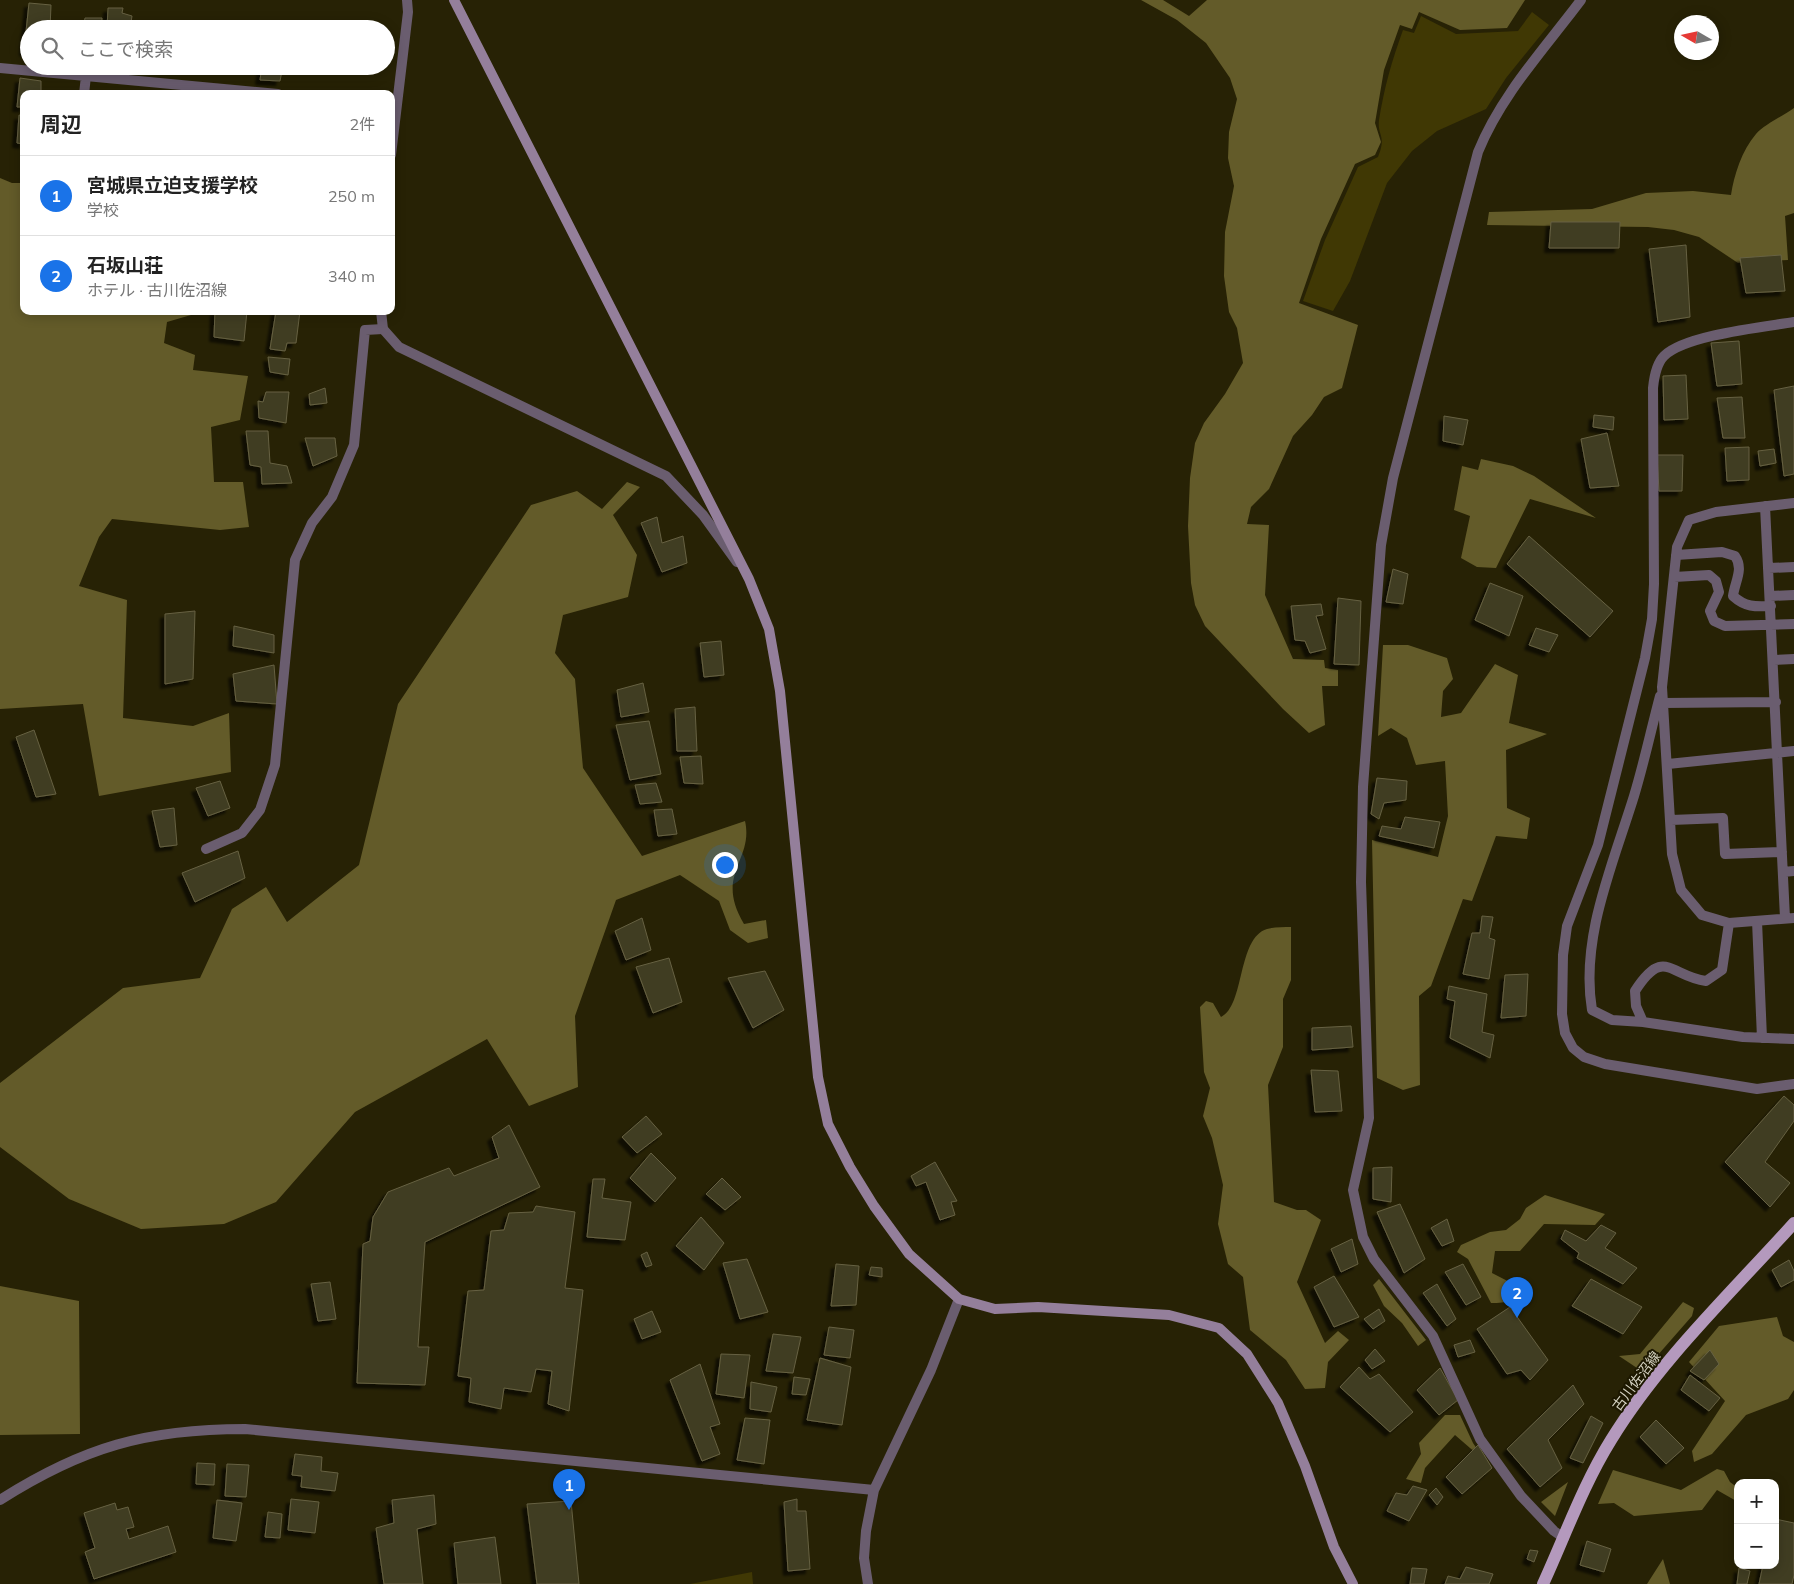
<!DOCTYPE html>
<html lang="ja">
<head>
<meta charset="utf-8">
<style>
	body { margin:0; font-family:Mulish,"Noto Sans JP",sans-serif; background:#f2f2f2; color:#222 }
	.controls { position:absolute; right:15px; bottom:15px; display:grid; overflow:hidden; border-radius:10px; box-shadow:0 2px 12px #0003 }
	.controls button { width:45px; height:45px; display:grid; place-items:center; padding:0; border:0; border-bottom:1px solid #e0e0e0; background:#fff; color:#222; font:25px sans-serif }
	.compass { position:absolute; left:1674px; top:15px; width:45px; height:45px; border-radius:50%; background:#fff; box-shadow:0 2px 12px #0003; rotate:279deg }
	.you { position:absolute; left:724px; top:864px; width:18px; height:18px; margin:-12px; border:4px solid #fff; border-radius:50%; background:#1a73e8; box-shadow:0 0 0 8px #1a73e833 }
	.badge { display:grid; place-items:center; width:32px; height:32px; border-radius:50%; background:#1a73e8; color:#fff; font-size:16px; font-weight:700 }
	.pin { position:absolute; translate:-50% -41px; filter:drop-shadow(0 1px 2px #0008) }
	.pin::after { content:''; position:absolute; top:26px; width:18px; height:15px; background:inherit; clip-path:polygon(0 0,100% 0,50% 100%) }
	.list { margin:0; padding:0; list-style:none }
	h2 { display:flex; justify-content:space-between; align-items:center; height:65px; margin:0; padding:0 20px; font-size:21px }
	h2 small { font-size:16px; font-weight:400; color:#767676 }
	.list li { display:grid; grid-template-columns:32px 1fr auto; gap:15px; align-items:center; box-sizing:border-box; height:80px; padding:0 20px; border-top:1px solid #e0e0e0 }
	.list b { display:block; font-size:19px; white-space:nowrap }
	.list p { margin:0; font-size:16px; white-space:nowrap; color:#767676 }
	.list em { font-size:16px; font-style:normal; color:#767676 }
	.icon { flex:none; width:28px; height:28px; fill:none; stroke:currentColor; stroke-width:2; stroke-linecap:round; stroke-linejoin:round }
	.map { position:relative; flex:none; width:1794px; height:1584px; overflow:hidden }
	.search { position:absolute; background:#fff; box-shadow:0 2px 12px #0003; left:20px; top:20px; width:375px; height:55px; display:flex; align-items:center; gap:12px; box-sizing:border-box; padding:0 18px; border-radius:28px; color:#767676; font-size:19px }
	.panel { position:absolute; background:#fff; box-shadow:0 2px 12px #0003; left:20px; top:90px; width:375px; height:225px; border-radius:10px }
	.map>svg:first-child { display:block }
	.green { fill:#403804 }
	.forest { fill:#635b29 }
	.building { fill:#413d20; stroke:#666143; filter:url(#shadow) }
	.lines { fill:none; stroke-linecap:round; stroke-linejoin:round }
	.lane { stroke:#6a5d6f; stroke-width:10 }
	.street { stroke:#6a5d6f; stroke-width:10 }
	.secondary { stroke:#947f9b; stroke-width:10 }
	.primary { stroke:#b499bd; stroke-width:12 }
	.labels { text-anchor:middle; stroke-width:4; stroke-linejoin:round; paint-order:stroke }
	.street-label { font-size:14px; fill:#d5d3c2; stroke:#1d1800 }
</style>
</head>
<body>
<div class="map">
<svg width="1794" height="1584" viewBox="0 0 1794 1584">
	<defs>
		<filter id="shadow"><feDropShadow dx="-4.5" dy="4.5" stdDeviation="1" flood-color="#0009"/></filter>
	</defs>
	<rect width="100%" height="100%" fill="#272205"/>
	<!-- green -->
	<path class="green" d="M1532 12 1549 25 1506 78 1486 109 1437 131 1412 151 1387 183 1350 281 1333 311 1303 301 1325 240 1358 167 1378 157C1387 135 1377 136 1379 120 1384 88 1392 60 1403 30L1414 33 1421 16 1456 34 1518 31Z
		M752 1572 753 1584H690Z"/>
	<!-- forest -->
	<path class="forest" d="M1141 0H1163L1189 16 1207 0H1525L1507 28 1460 30 1419 12 1412 29 1400 25 1384 70 1375 123 1381 142 1375 155 1355 164 1321 239 1299 303 1358 325 1342 388 1324 397 1312 415 1293 436 1269 489 1251 507 1247 524 1269 525 1265 595 1293 659 1324 660 1325 668 1338 670V686H1322L1325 725 1309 733 1283 709 1205 626 1195 605 1191 583 1188 526 1190 478 1195 443 1204 423 1225 394 1243 363 1237 328 1229 312 1224 276 1225 232 1234 186 1228 158 1229 132 1237 99 1230 78 1206 43 1177 20Z
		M1794 108V213L1785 216 1788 260 1738 263 1699 237 1674 230 1648 227 1487 225 1489 212 1592 209 1646 193 1693 191 1731 195C1734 175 1742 150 1756 134 1765 124 1783 116 1794 108Z
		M0 178 12 183H24V311H191V315L167 322 164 343 195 355 193 370 248 376 240 420 211 427 214 482H243L249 527 220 530 112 519 99 537 79 586 127 600 123 718 193 726 229 713 231 772 99 796 83 704 0 709Z
		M1481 459 1513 466 1534 476 1596 518 1530 499 1496 568 1477 567 1461 558 1470 516 1454 510 1462 466 1478 470Z
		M627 482 640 487 613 515 637 555 628 597 563 615 555 653 575 679 583 768 642 856 745 821C754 861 714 874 744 924L766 920 768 938 748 943 730 930 719 901 680 875 616 900 575 1016 578 1087 529 1106 487 1039 355 1112 276 1202 224 1224 141 1229 69 1199 0 1147V1083L123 988 200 978 232 909 266 887 287 922 359 865 398 704 531 505 577 491 602 509Z
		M1383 645H1408L1447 658 1453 679 1443 691 1441 717 1461 713 1495 664 1518 675 1509 723 1547 734 1506 750 1507 808 1530 818 1527 839 1496 836 1472 901 1463 899 1431 986 1419 996 1420 1085 1403 1090 1377 1078 1372 840 1438 857 1448 816 1445 761 1416 765 1407 738 1391 728 1378 736Z
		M1291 927V980L1283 999V1047L1268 1085 1274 1202 1297 1210H1306L1321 1220 1297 1282 1325 1343 1338 1331 1349 1340 1328 1362 1325 1388 1305 1389 1286 1360 1250 1330 1243 1277 1228 1264 1218 1224 1223 1185 1212 1138 1203 1116 1210 1088 1204 1072 1200 1007 1206 1001 1213 1003 1221 1017C1245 1006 1237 938 1267 929 1274 927 1284 927 1291 927Z
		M1545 1195 1605 1214 1595 1225 1544 1224 1520 1251H1495L1492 1273 1533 1294 1523 1303C1508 1300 1504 1303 1491 1303L1468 1259 1457 1252 1461 1245 1490 1232 1506 1230 1520 1219 1526 1208Z
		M1379 1279 1426 1340 1418 1346 1402 1323 1384 1306 1373 1285Z
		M0 1286 79 1301 80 1434 0 1435Z
		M1683 1302 1694 1308 1692 1316 1643 1372 1619 1356 1640 1354Z
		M1777 1317 1783 1336 1794 1342V1390L1788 1399 1746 1415 1712 1454 1694 1462 1692 1451 1725 1401 1689 1362 1719 1326Z
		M1445 1415H1460L1473 1443 1485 1461 1455 1435 1425 1468 1421 1483 1406 1479 1421 1454 1419 1443Z
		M1717 1469 1724 1471 1730 1482 1738 1488V1502L1717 1490 1702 1510 1634 1516 1614 1503 1598 1504 1613 1470 1681 1490Z
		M1568 1482 1555 1516 1541 1502Z
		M1663 1559 1670 1584H1647Z"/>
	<!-- building -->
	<path class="building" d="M29 3 51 5 50 29H29V52L24 51Z
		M108 8H123L122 13 132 16 130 29H107Z
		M85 18H102L101 29H83Z
		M262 66H283L280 81 260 80Z
		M20 78 41 81V94H24V107H17Z
		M19 115 24 116V144L17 143Z
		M1551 222H1620L1619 248H1549Z
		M1686 245 1690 317 1658 322 1649 249Z
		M1781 255 1785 291 1746 293 1740 258Z
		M215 311H247L244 341 214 337Z
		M276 311H300L296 343H287L285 351 270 349Z
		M1739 341 1742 384 1717 386 1711 343Z
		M268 357 290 359 288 375 270 372Z
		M1686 375 1688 419 1664 420 1663 376Z
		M1794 386V474L1784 476 1774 390Z
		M325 388 327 403 310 405 309 394Z
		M266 392H289L286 423 259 418 258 401 263 402Z
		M1742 397 1745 438H1723L1717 398Z
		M1594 415 1614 417 1613 430 1593 427Z
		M1444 416 1468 420 1463 445 1443 441Z
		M246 431H268L270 463 287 466 292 483 262 484 261 467 250 465Z
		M1607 433 1619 486 1590 488 1581 439Z
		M305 438H335L337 456 313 466Z
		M1749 447V480L1727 481 1725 448Z
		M1774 449 1776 463 1760 466 1758 451Z
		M1657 455H1683L1682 491H1659Z
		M657 517 662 543 683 536 687 563 662 572 641 523Z
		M1529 536 1613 611 1590 637 1507 564Z
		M1393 569 1408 574 1403 604 1386 602Z
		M1490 583 1523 596 1509 636 1475 620Z
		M1338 598 1361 601 1359 665 1334 664Z
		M1321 604 1323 615 1316 616 1326 649 1310 653 1305 641 1295 640 1291 606Z
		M195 611 193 679 165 684V614Z
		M234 626 274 635V653L233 646Z
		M1536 628 1558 635 1549 652 1529 645Z
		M721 641 724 675 704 677 700 643Z
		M274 665 277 704 236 701 233 674Z
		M643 683 649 712 621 717 617 690Z
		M695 707 697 751H677L675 709Z
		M649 721 661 774 630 780 616 725Z
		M34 730 56 794 36 797 16 737Z
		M701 756 703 784 684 783 680 757Z
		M1377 778 1407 781 1406 800 1384 803 1379 819 1371 814Z
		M220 781 230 808 208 816 196 788Z
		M656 783 662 802 640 804 635 785Z
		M174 808 177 845 160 847 152 811Z
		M672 809 677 834 658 836 654 810Z
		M1405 817 1440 822 1434 848 1379 836 1382 826 1401 829Z
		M238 851 245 878 195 902 182 873Z
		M1482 916 1493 917 1489 938 1495 940 1489 979 1463 974 1472 933H1480Z
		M642 918 651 950 626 960 615 931Z
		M669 958 682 1002 653 1013 636 967Z
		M765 971 784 1010 753 1028 728 978Z
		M1528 974 1526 1016 1501 1018 1505 975Z
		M1449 986 1487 994 1482 1032 1494 1035 1490 1058 1450 1038 1455 1001 1447 999Z
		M1351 1026 1353 1047 1312 1050V1028Z
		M1311 1070 1338 1071 1342 1111 1315 1112Z
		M1784 1096 1794 1105V1121L1765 1162 1790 1183 1770 1207 1725 1162Z
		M646 1116 662 1134 637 1153 622 1137Z
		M509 1125 540 1187 425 1242 418 1347H429L425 1385 357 1383 363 1244 370 1241 373 1217 388 1192 449 1168 454 1176 499 1158 492 1137Z
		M651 1153 676 1178 655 1202 630 1178Z
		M935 1162 957 1201 951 1202 955 1215 940 1220 926 1182 916 1186 911 1176Z
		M1392 1167 1391 1202 1373 1199V1168Z
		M722 1178 741 1197 725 1210 706 1194Z
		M593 1179H605L602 1198 631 1202 625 1240 587 1237Z
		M1400 1204 1425 1259 1404 1273 1377 1212Z
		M536 1206 575 1212 565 1288 583 1290 569 1411 548 1404 552 1371 536 1369 531 1392 504 1388 501 1409 469 1402 471 1378 458 1376 468 1291 484 1290 491 1231 504 1230 509 1213 533 1212Z
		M701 1217 724 1243 704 1270 676 1246Z
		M1447 1219 1454 1241 1442 1246 1431 1228Z
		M1601 1225 1616 1233 1605 1248 1637 1268 1623 1284 1577 1258 1579 1253 1561 1239 1565 1230 1586 1241Z
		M1352 1239 1358 1264 1341 1272 1331 1249Z
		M647 1252 652 1265 646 1267 641 1255Z
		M747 1259 768 1312 740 1319 723 1263Z
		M1789 1260 1794 1271V1280L1781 1287 1772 1270Z
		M836 1264 859 1266 856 1305 831 1306Z
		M1463 1264 1481 1297 1466 1305 1445 1272Z
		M871 1267 882 1268V1277L869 1275Z
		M1334 1276 1359 1317 1334 1327 1314 1287Z
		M1591 1279 1642 1307 1623 1334 1572 1306Z
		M330 1282 336 1319 318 1321 311 1284Z
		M1437 1284 1456 1319 1447 1326 1423 1293Z
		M1510 1307 1548 1360 1530 1380 1521 1370 1507 1374 1477 1329Z
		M1379 1309 1385 1321 1373 1329 1364 1319Z
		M652 1311 661 1332 642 1339 634 1319Z
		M829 1327 854 1330 850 1358 824 1355Z
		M773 1334 801 1337 793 1373 766 1371Z
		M1470 1340 1475 1352 1458 1357 1454 1345Z
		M1375 1349 1385 1361 1372 1369 1365 1360Z
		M1710 1350 1719 1364 1704 1380 1690 1371Z
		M721 1354 750 1355 744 1398 716 1394Z
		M820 1358 851 1367 842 1425 807 1420Z
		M700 1364 720 1424 710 1427 720 1454 702 1461 670 1380Z
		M1359 1367 1370 1379 1379 1374 1413 1412 1390 1432 1340 1387Z
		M1440 1368 1458 1400 1439 1415 1417 1390Z
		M1690 1375 1720 1398 1709 1411 1681 1390Z
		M794 1377 810 1379 806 1395 792 1394Z
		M751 1382 777 1387 771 1412 750 1409Z
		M1573 1385 1584 1404 1548 1440 1562 1468 1540 1487 1507 1449Z
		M1591 1416 1603 1423 1583 1463 1570 1458Z
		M745 1418 770 1420 764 1464 737 1460Z
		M1656 1420 1684 1448 1666 1464 1640 1437Z
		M1478 1445 1492 1468 1462 1494 1446 1477Z
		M295 1454 322 1457 321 1471 338 1473 335 1491 301 1487 302 1476 292 1475Z
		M197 1463 215 1464 214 1485 196 1484Z
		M227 1464 249 1465 246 1497 225 1496Z
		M1413 1486 1427 1490 1409 1521 1387 1511 1396 1493 1407 1495Z
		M1436 1488 1443 1497 1437 1505 1429 1495Z
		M434 1495 436 1524 417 1529 423 1584H384L376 1528 394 1523 392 1500Z
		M291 1499 319 1502 315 1533 288 1530Z
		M797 1499V1511H806L810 1569 788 1571 784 1502Z
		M217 1500 242 1503 236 1541 213 1538Z
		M571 1501 579 1584H537L527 1504Z
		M115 1503 117 1510 128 1507 134 1527 126 1529 129 1539 168 1526 176 1552 94 1579 85 1552 95 1548 84 1513Z
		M268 1512 282 1514 280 1538 265 1537Z
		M1775 1519 1794 1523V1575L1792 1584H1759L1763 1565H1775Z
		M495 1537 501 1584H458L454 1543Z
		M1587 1541 1611 1549 1604 1572 1580 1565Z
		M1530 1550 1538 1551 1534 1562 1527 1559Z
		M1466 1567 1493 1574 1489 1584H1445L1448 1576 1460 1579Z
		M1412 1568 1427 1569 1424 1584H1410Z
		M1739 1568 1750 1571 1747 1584H1737Z"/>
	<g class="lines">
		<!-- lane -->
		<path class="lane" d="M1794 503 1716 512 1689 520 1677 547 1662 687 1672 854 1681 890 1702 915 1729 923 1794 918
			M1765 506 1785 918
			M1676 555 1722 552 1735 556C1744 569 1735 581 1733 596 1745 607 1755 607 1771 606
			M1769 568 1794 567
			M1674 577 1709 575 1716 581 1719 592 1710 611 1714 621 1725 626 1794 624
			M1770 596 1794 595
			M1774 660 1794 659
			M1660 696C1651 730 1644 763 1634 796 1613 864 1580 938 1592 1010L1612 1020 1643 1022 1743 1037 1794 1039
			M1663 703 1776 702
			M1668 764 1794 751
			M1671 820 1723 818 1725 854 1782 852
			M206 849 242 833 260 810 275 765 295 560 312 523 332 497 354 445 365 330 383 329
			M1783 872 1794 871
			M1757 921 1762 1038
			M1643 1022 1636 1006 1635 991C1664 946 1670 976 1706 981L1722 970 1729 923"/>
		<!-- street -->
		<path class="street" d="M0 68 278 94
			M84 94 86 76
			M391 155 408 12 407 0
			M381 311 383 329 399 347 666 476 703 515 737 562
			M1794 322C1764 327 1685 335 1664 356 1656 364 1654 378 1653 388L1654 584 1652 619 1645 658 1598 845 1567 926 1563 955 1562 1014 1565 1033 1573 1048 1584 1057 1605 1064 1757 1089 1794 1084
			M0 1500C83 1447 147 1429 245 1429L874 1490
			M1564 1538 1554 1531 1521 1496 1480 1439 1433 1336 1374 1259 1363 1237 1353 1190 1369 1118 1361 882 1363 787 1381 545 1393 478 1478 152C1501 95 1545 48 1581 0
			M868 1584 864 1558 866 1531 874 1490 931 1370 959 1299"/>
		<!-- secondary -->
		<path class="secondary" d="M454 0 749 579 769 629 780 691 818 1077 828 1124 850 1167 874 1206 909 1254 959 1299 995 1309 1038 1307 1169 1315 1219 1328 1247 1354 1278 1403 1305 1466 1334 1547 1353 1584"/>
		<!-- primary -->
		<path class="primary" d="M1543 1584C1565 1536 1583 1485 1611 1440 1660 1360 1731 1293 1794 1223"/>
	</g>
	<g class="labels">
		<!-- street labels -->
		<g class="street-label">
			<text transform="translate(1636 1381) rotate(-53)" y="5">古川佐沼線</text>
		</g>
	</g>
</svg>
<div class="controls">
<button>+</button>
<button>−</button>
</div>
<svg class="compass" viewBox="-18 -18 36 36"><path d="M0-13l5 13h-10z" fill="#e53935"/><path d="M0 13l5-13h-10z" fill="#767676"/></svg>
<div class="you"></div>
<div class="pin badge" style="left:569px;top:1510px">1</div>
<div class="pin badge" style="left:1517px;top:1318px">2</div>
<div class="search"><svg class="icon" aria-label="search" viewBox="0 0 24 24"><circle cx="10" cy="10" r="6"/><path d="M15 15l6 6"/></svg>ここで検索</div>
<section class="panel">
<h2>周辺<small>2件</small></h2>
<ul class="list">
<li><span class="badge">1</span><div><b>宮城県立迫支援学校</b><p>学校</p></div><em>250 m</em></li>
<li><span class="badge">2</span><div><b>石坂山荘</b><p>ホテル · 古川佐沼線</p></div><em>340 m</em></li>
</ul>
</section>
</div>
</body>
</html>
